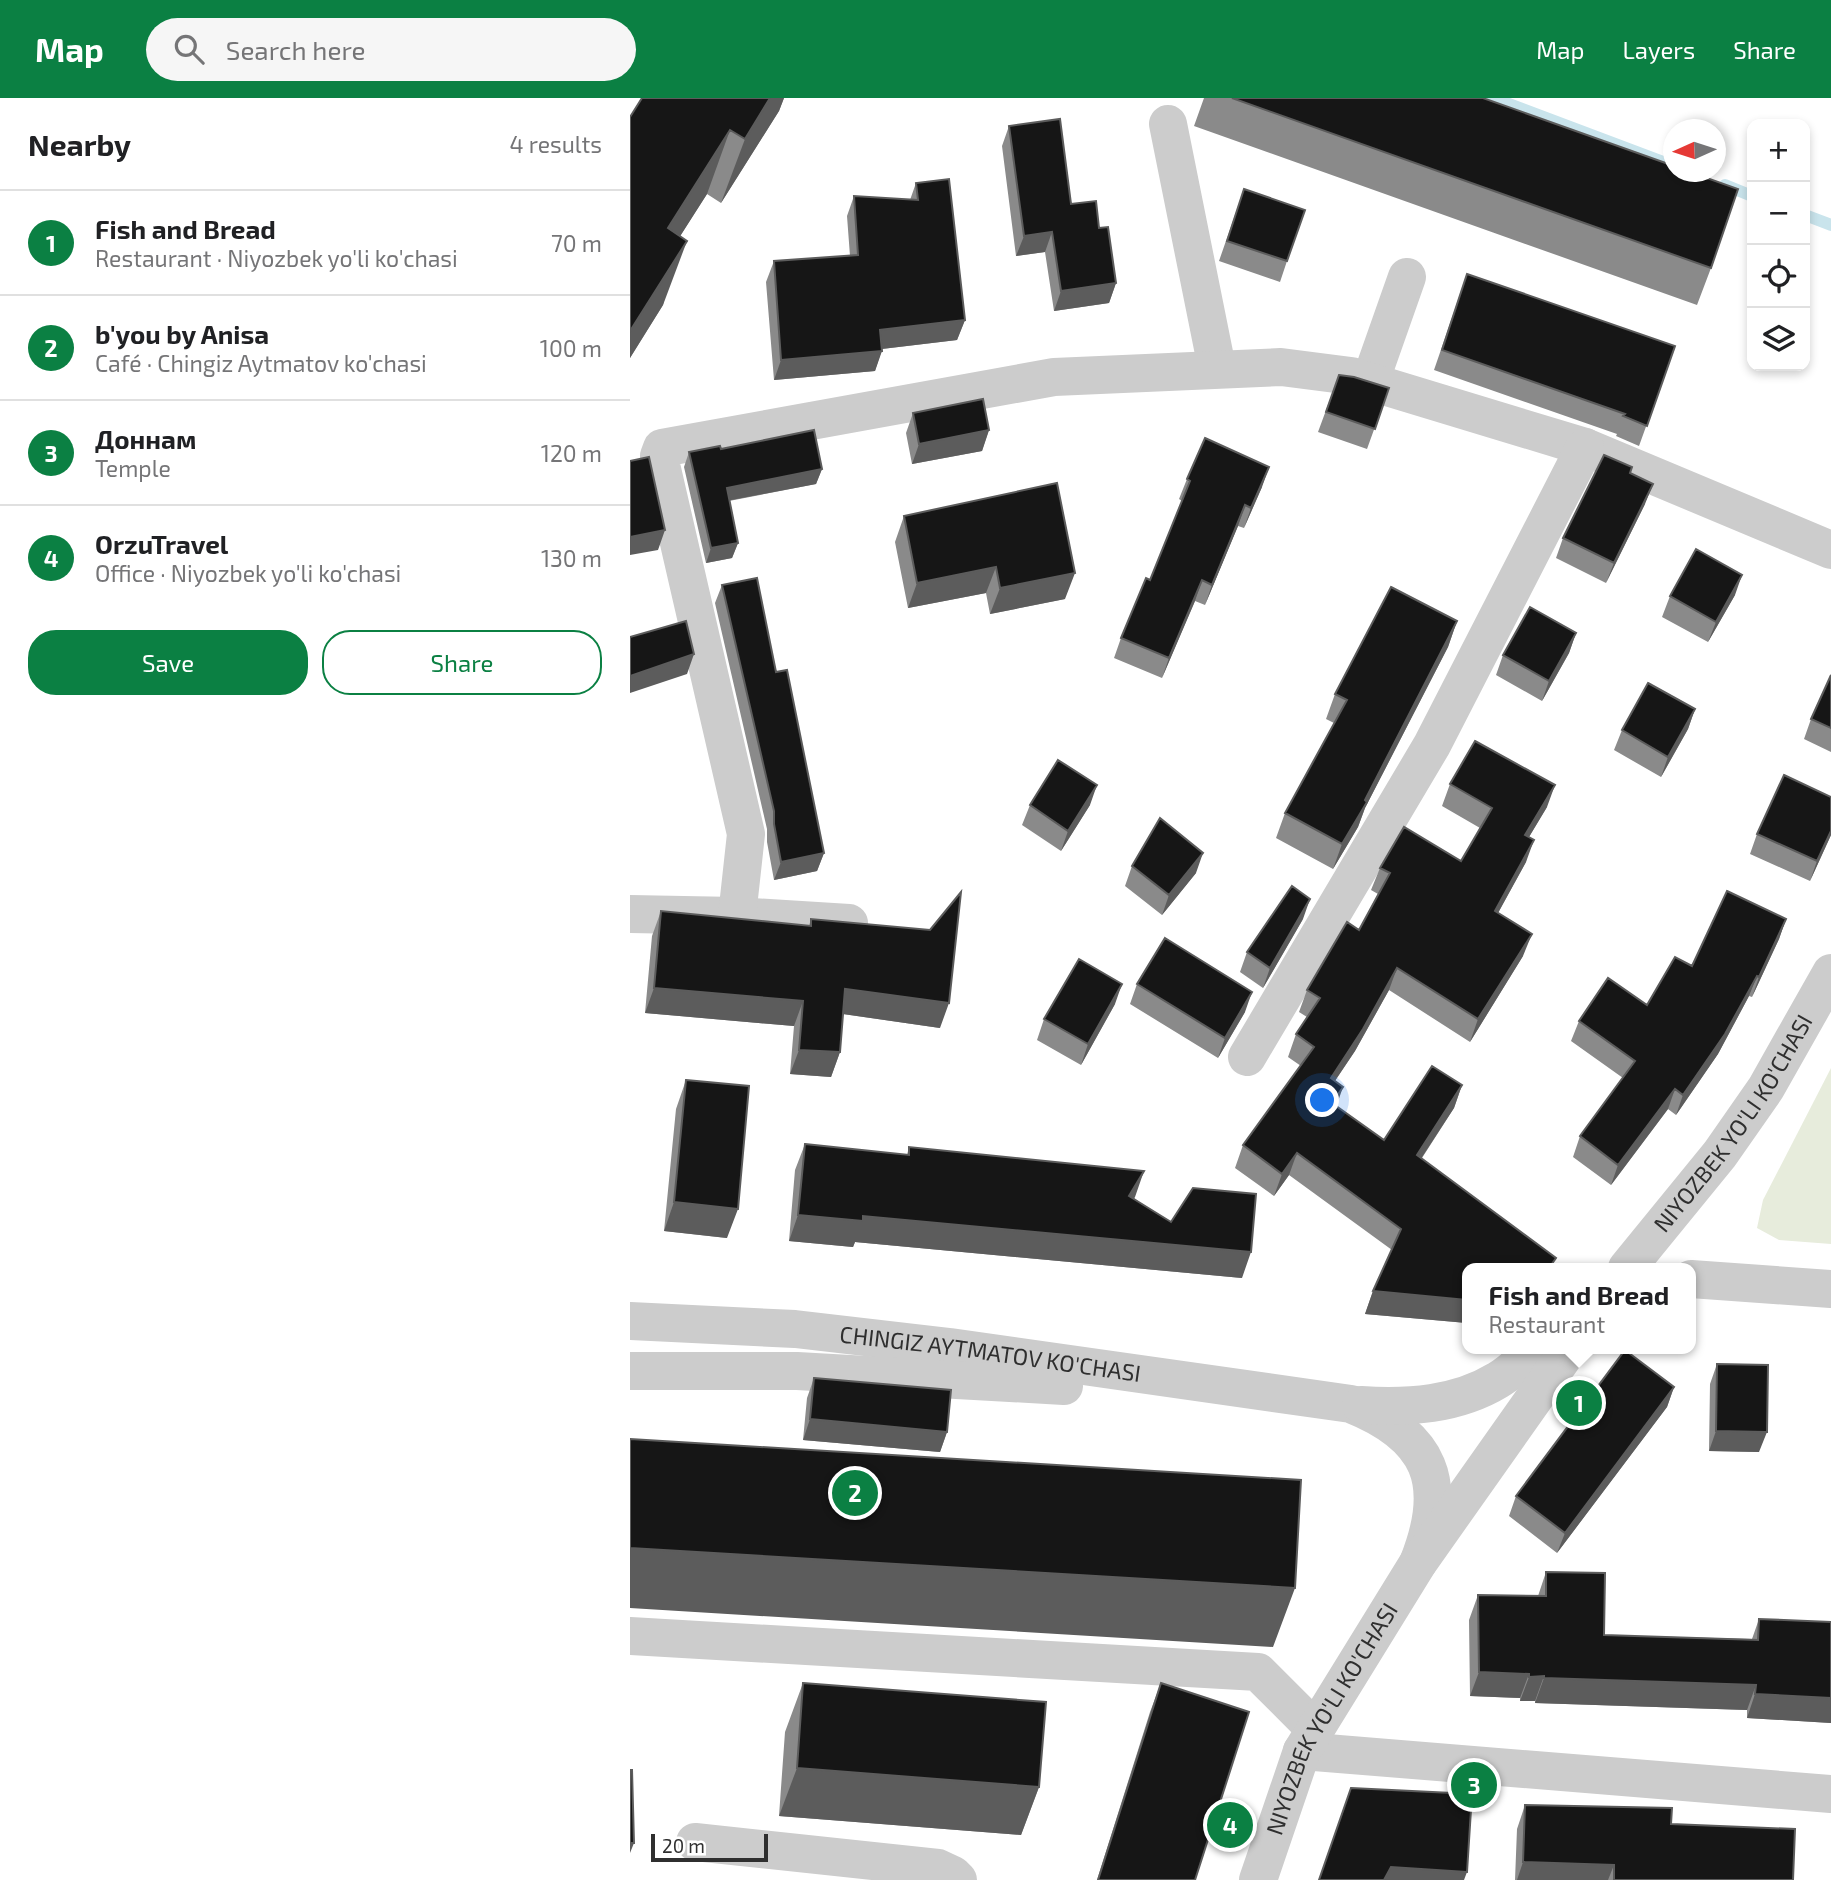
<!DOCTYPE html>
<html lang="en">
<head>
<meta charset="utf-8">
<style>
	body { margin:0; font-family:"Exo 2",sans-serif; background:#f6f6f6; color:#202124 }
	.controls { position:absolute; right:21px; top:21px; display:grid; overflow:hidden; border-radius:14px; box-shadow:0 4px 10px #0003 }
	.controls button { width:63px; height:63px; display:grid; place-items:center; padding:0; border:0; border-bottom:2px solid #e0e0e0; background:#fff; color:#202124; font:35px sans-serif }
	.compass { position:absolute; left:1033px; top:21px; width:63px; height:63px; border-radius:50%; background:#fff; box-shadow:0 4px 10px #0003; rotate:267deg }
	.scale { position:absolute; left:21px; bottom:18px; width:117px; box-sizing:border-box; padding-left:7px; border:4px solid #2f2f2f; border-top:0; font-size:19px; line-height:24px; white-space:nowrap; color:#2f2f2f; -webkit-text-stroke:5px #fff; paint-order:stroke }
	.you { position:absolute; left:693px; top:1003px; width:24px; height:24px; margin:-18px; border:5px solid #fff; border-radius:50%; background:#1a73e8; box-shadow:0 0 0 10px #1a73e833 }
	.badge { display:grid; place-items:center; width:46px; height:46px; border-radius:50%; background:#0b8043; color:#fff; font-size:23px; font-weight:700 }
	.pin { position:absolute; translate:-50% -50%; border:4px solid #fff; box-shadow:0 2px 7px #0006 }
	.popup { position:absolute; left:832px; top:1165px; width:234px; height:91px; box-sizing:border-box; display:grid; place-content:center; border-radius:14px; background:#fff; filter:drop-shadow(0 2px 5px #0005); font-size:23px; white-space:nowrap; color:#757577 }
	.popup b { font-size:26px; color:#202124 }
	.popup::after { content:''; position:absolute; left:50%; top:100%; margin-left:-14px; border:14px solid transparent; border-top-color:#fff }
	.list { margin:0; padding:0; list-style:none }
	h2 { display:flex; justify-content:space-between; align-items:center; height:91px; margin:0; padding:0 28px; font-size:30px }
	h2 small { font-size:23px; font-weight:400; color:#757577 }
	.list li { display:grid; grid-template-columns:46px 1fr auto; gap:21px; align-items:center; box-sizing:border-box; height:105px; padding:0 28px; border-top:2px solid #e0e0e0 }
	.list b { display:block; font-size:26px; white-space:nowrap }
	.list p { margin:0; font-size:23px; white-space:nowrap; color:#757577 }
	.list em { font-size:23px; font-style:normal; color:#757577 }
	.actions { display:flex; gap:14px; padding:21px 28px }
	.actions a { flex:1; padding:16px 0; border:2px solid #0b8043; border-radius:28px; text-align:center; font-size:24px; color:#0b8043 }
	.actions .main { background:#0b8043; color:#fff }
	.icon { flex:none; width:38px; height:38px; fill:none; stroke:currentColor; stroke-width:2; stroke-linecap:round; stroke-linejoin:round }
	.map { position:relative; flex:none; width:1201px; height:1782px; overflow:hidden }
	header { display:flex; align-items:center; gap:42px; box-sizing:border-box; height:98px; padding:0 35px; background:#0b8043; color:#fff }
	header strong { font-size:33px }
	nav { display:flex; gap:38px; margin-inline-start:auto; font-size:24px }
	.search { width:490px; height:63px; background:#f6f6f6; display:flex; align-items:center; gap:18px; box-sizing:border-box; padding:0 24px; border-radius:38px; color:#757577; font-size:26px }
	main { display:flex }
	aside { flex:1; background:#fff }
	.map>svg:first-child { display:block }
	.green { fill:#e7ecdc }
	.lines { fill:none; stroke-linecap:round; stroke-linejoin:round }
	.stream { stroke:#c9e4ec; stroke-width:12 }
	.minor { stroke:#ccc; stroke-width:38 }
	.wall { fill:#8a8a8a }
	.shaded-wall { fill:#5c5c5c }
	.building { fill:#161616; stroke:#5c5c5c; stroke-width:2 }
	.labels { text-anchor:middle; stroke-width:7; stroke-linejoin:round; paint-order:stroke }
	.street-label { font-size:23px; fill:#2f2f2f; stroke:#fff }
</style>
</head>
<body>
<header>
<strong>Map</strong>
<div class="search"><svg class="icon" aria-label="search" viewBox="0 0 24 24"><circle cx="10" cy="10" r="6"/><path d="M15 15l6 6"/></svg>Search here</div>
<nav><a>Map</a><a>Layers</a><a>Share</a></nav>
</header>
<main>
<aside>
<h2>Nearby<small>4 results</small></h2>
<ul class="list">
<li><span class="badge">1</span><div><b>Fish and Bread</b><p>Restaurant · Niyozbek yo'li ko'chasi</p></div><em>70 m</em></li>
<li><span class="badge">2</span><div><b>b'you by Anisa</b><p>Café · Chingiz Aytmatov ko'chasi</p></div><em>100 m</em></li>
<li><span class="badge">3</span><div><b>Доннам</b><p>Temple</p></div><em>120 m</em></li>
<li><span class="badge">4</span><div><b>OrzuTravel</b><p>Office · Niyozbek yo'li ko'chasi</p></div><em>130 m</em></li>
</ul>
<div class="actions"><a class="main">Save</a><a>Share</a></div>
</aside>
<div class="map">
<svg width="1201" height="1782" viewBox="0 0 1201 1782">
	<rect width="100%" height="100%" fill="#fff"/>
	<!-- green -->
	<path class="green" d="M1201 970V1146L1149 1142 1127 1130 1133 1102Z"/>
	<g class="lines">
		<!-- stream -->
		<path class="stream" d="M863 0 1044 68
			M1095 87 1122 98
			M1175 117 1201 127"/>
		<!-- minor -->
		<g class="minor">
			<path d="M538 26 587 270"/>
			<path d="M740 284 777 179"/>
			<path d="M0 816 107 818 219 825"/>
			<path d="M107 818 116 736 29 358 32 350 424 279 651 269 721 278 955 349 1201 452"/>
			<path d="M617 959 802 647 955 349"/>
			<path id="s1" d="M997 1170 1090 1056 1136 990 1201 875"/>
			<path d="M1061 1181 1201 1191"/>
			<path id="s2" d="M0 1223 165 1231 320 1249 721 1306C801 1338 820 1385 788 1465"/>
			<path d="M0 1273H167L434 1288"/>
			<path d="M731 1307C778 1310 827 1307 868 1282 882 1274 894 1261 906 1251"/>
			<path d="M0 1538 628 1574 685 1631"/>
			<path d="M672 1653 1201 1696"/>
			<path d="M65 1744 308 1770 323 1777 328 1782"/>
			<path id="s3" d="M628 1782 672 1653 788 1465 939 1251"/>
		</g>
	</g>
	<!-- wall -->
	<path class="wall" d="M12 0H154L149 13 91 105 77 96 50 138 33 207 0 260V19Z
		M574 0H853L1081 170 1067 207 564 28Z
		M379 28 441 106 469 130 486 185 479 205 424 213 415 154 386 158 372 48Z
		M286 85 335 222 327 242 252 251 245 273 144 282 136 184 144 163 220 158 217 118 224 98 280 102Z
		M614 91 657 163 650 184 589 163Z
		M837 176 1045 248 1009 348 986 338 987 336 804 272Z
		M709 277 759 290 737 351 688 334Z
		M283 315 359 332 352 353 282 366 276 335Z
		M91 351 192 371 186 386 99 403 108 445 102 460 76 465 54 369 59 354Z
		M1000 375 1015 406 976 485 926 460 933 440Z
		M557 381 632 389 614 430 608 428 575 507 565 503 532 580 484 560 491 540 520 482 552 403 549 401Z
		M274 418 435 501 360 516 356 495 278 510 265 444Z
		M92 487 194 755 187 773 144 782 137 744V731L85 505Z
		M1105 497 1078 544 1032 519 1040 498Z
		M827 523 818 549 735 710 728 729 703 771 646 740 655 715 704 625 696 621 705 596Z
		M946 535 939 555 912 603 866 577 873 557Z
		M1201 577V654L1174 641 1181 621Z
		M1065 611 1058 631 1031 679 984 652 992 632Z
		M820 686 917 709 899 739 896 764 868 815 893 858 840 944 759 892 725 953 705 983 706 1008 754 1042 832 987 824 1010 792 1060 837 1170V1225L735 1216 743 1193 762 1152 659 1077 644 1098 605 1070 613 1047 671 968 658 959 666 936 677 919 669 914 677 892 729 832 748 796 741 792 750 770 831 763 850 730 812 708Z
		M1201 699V737L1180 783 1120 756 1127 736Z
		M400 707H460L431 753 392 727Z
		M502 768 566 775 532 817 495 788Z
		M31 813 179 828 181 821 310 930 213 916 210 954 201 979 160 976 164 928 15 915 22 838Z
		M673 821 633 890 610 874 617 854Z
		M1156 821 1149 841 1122 899 1119 898 1088 956 1046 1017 1038 1011 981 1087 943 1059 950 1038 993 980 941 943 949 923 1017 907 1062 868Z
		M507 886 615 914 588 960 500 906Z
		M485 906 451 967 407 942 414 921Z
		M56 982 97 1140 34 1133 46 1011Z
		M175 1046 277 1057 279 1049 504 1100 612 1180 225 1144 223 1149 159 1143 165 1072Z
		M1087 1266 1129 1354 1079 1353 1080 1286Z
		M184 1280 317 1334 310 1354 173 1342 177 1300Z
		M1044 1289 1037 1309 927 1455 879 1418 886 1398Z
		M916 1474 974 1537 1122 1541 1129 1521 1201 1524V1625L1117 1620V1612L905 1605V1603H890V1600L840 1598 839 1522 848 1497 908 1498Z
		M173 1585 409 1689 391 1737 149 1718 155 1634Z
		M531 1585 565 1782H467L520 1614Z
		M895 1707 1041 1726 1163 1782H885L887 1731Z"/>
	<!-- shaded-wall -->
	<path class="shaded-wall" d="M140 0H154L149 13 91 105 115 41Z
		M100 32 77 96 14 195 38 130Z
		M422 134 415 154 386 158 394 138Z
		M57 143 33 207 0 260V233Z
		M486 185 479 205 424 213 431 193Z
		M335 222 327 242 243 252 250 232Z
		M252 253 245 273 144 282 151 262Z
		M359 332 352 353 282 366 289 346Z
		M639 369 632 389 614 430 621 410Z
		M192 371 186 386 91 404 97 390Z
		M1023 386 1015 406 976 485 984 465Z
		M615 407 608 428 575 507 582 487Z
		M35 432 28 452 0 457V439Z
		M108 445 102 460 76 465 81 450Z
		M366 469 356 495 278 510 287 485Z
		M445 475 435 501 360 516 370 490Z
		M1112 477 1105 497 1078 544 1086 524Z
		M572 482 565 503 532 580 539 560Z
		M827 523 818 549 735 710 728 729 703 771 712 746Z
		M946 535 939 555 912 603 919 583Z
		M64 556 57 576 0 595V578Z
		M1065 611 1058 631 1031 679 1038 659Z
		M467 687 460 707 431 753 438 733Z
		M925 687 917 709 887 759 895 737Z
		M1201 733V737L1180 783 1187 763Z
		M904 742 896 764 857 835 865 813Z
		M194 755 187 773 144 782 151 764Z
		M573 755 566 775 532 817 539 797Z
		M680 801 673 821 633 890 640 870Z
		M1156 821 1149 841 1122 899 1129 879Z
		M902 836 893 858 840 944 848 921Z
		M767 870 759 892 725 953 692 1002 701 980Z
		M1127 878 1119 898 1088 956 1046 1017 1053 997Z
		M492 886 485 906 451 967 458 946Z
		M24 890 173 903 164 928 15 915Z
		M215 891 319 905 310 930 206 915Z
		M622 894 615 914 588 960 595 940Z
		M169 952 210 954 201 979 160 976Z
		M832 987 824 1010 779 1079 787 1057Z
		M713 989 705 1012 702 1005Z
		M1045 991 1038 1011 981 1087 988 1067Z
		M667 1055 659 1077 644 1098 652 1076Z
		M514 1073 505 1099 490 1124 499 1098Z
		M44 1104 108 1111 97 1140 34 1133Z
		M168 1117 233 1118 621 1154 612 1180 225 1144 223 1149 159 1143Z
		M743 1193 837 1202V1225L735 1216Z
		M1044 1289 1037 1309 927 1455 935 1435Z
		M180 1321 317 1334 310 1354 173 1342Z
		M1086 1333 1137 1334 1129 1354 1079 1353Z
		M0 1450 665 1490 643 1549 0 1510Z
		M849 1574 899 1576 890 1600 840 1598Z
		M914 1578 905 1603H890L899 1579Z
		M914 1580 1126 1587 1117 1612 905 1605Z
		M1125 1596 1201 1600V1625L1117 1620Z
		M167 1670 409 1689 391 1737 149 1718Z
		M0 1745H4L0 1755Z
		M893 1764 984 1767 978 1782H887Z
		M761 1769 837 1774 834 1782H754Z"/>
	<!-- building -->
	<path class="building" d="M12 0H140L115 41 100 32 38 130 57 143 0 233V19Z
		M602 0H853L1044 68V74H1060L1108 91 1081 170Z
		M430 21 441 106 466 103 469 130 478 129 486 185 431 193 422 134 394 138 379 28Z
		M319 81 335 222 250 232 252 253 151 262 144 163 228 157 224 98 288 102 286 85Z
		M614 91 675 112 657 163 597 143Z
		M837 176 1045 248 1017 328 993 318 995 316 812 252Z
		M709 277 724 279 759 290 745 331 696 314Z
		M353 301 359 332 289 346 283 315Z
		M184 332 192 371 97 390 108 445 81 450 59 354 90 348 91 351Z
		M575 340 639 369 621 410 615 407 582 487 572 482 539 560 491 540 516 480 520 482 560 383 557 381Z
		M974 357 1002 369 1000 375 1023 386 984 465 933 440Z
		M19 359 35 432 0 439V363Z
		M427 385 445 475 370 490 366 469 287 485 274 418Z
		M1066 451 1112 477 1086 524 1040 498Z
		M127 480 146 574 157 572 194 755 151 764 144 726V713L92 487Z
		M761 489 827 523 735 702 737 704 712 746 655 715 717 602 705 596Z
		M900 509 946 535 919 583 873 557Z
		M56 523 64 556 0 578V539Z
		M1201 577V630L1181 621Z
		M1018 585 1065 611 1038 659 992 632Z
		M845 643 925 687 895 737 904 742 865 813 902 836 848 921 767 870 733 931 701 980 713 989 702 1005 754 1042 802 968 832 987 787 1057 926 1160 919 1170H837V1202L743 1193 771 1131 667 1055 652 1076 613 1047 684 949 666 936 690 900 677 892 717 824 729 832 760 775 750 770 774 729 831 763 862 710 820 686Z
		M428 662 467 687 438 733 400 707Z
		M1154 677 1201 699V733L1187 763 1127 736Z
		M530 720 573 755 539 797 502 768Z
		M662 788 680 801 640 870 617 854Z
		M1097 793 1156 821 1129 879 1127 878 1095 936 1053 997 1045 991 988 1067 950 1038 1005 963 949 923 978 880 1017 907 1045 859 1062 868Z
		M331 794 319 905 215 891 210 954 169 952 173 903 24 890 31 813 181 828V821L300 832Z
		M535 840 622 894 595 940 507 886Z
		M449 861 492 886 458 946 414 921Z
		M56 982 119 988 108 1111 44 1104Z
		M175 1046 279 1057V1049L514 1073 499 1098 541 1124 563 1090 626 1096 621 1154 233 1118V1123L168 1117Z
		M995 1252 1044 1289 935 1435 886 1398Z
		M1087 1266 1138 1267 1137 1334 1086 1333Z
		M184 1280 321 1292 317 1334 180 1321Z
		M0 1341 671 1382 665 1490 0 1450Z
		M916 1474 975 1475 974 1537 1128 1542 1129 1521 1201 1524V1600L1125 1596 1126 1587 914 1580V1578L899 1579V1576L849 1574 848 1497 916 1498Z
		M173 1585 416 1604 409 1689 167 1670Z
		M531 1585 619 1614 565 1782H468Z
		M0 1672H2L4 1745H0Z
		M721 1690 842 1696 837 1774 761 1769 754 1782H689Z
		M895 1707 1042 1710 1041 1726 1165 1731 1163 1782H984V1767L893 1764Z"/>
	<g class="labels">
		<!-- street labels -->
		<g class="street-label">
			<text dy="8" stroke="none"><textPath href="#s1" startOffset="180">NIYOZBEK YO'LI KO'CHASI</textPath></text>
			<text dy="8" stroke="none"><textPath href="#s2" startOffset="362">CHINGIZ AYTMATOV KO'CHASI</textPath></text>
			<text dy="8" stroke="none"><textPath href="#s3" startOffset="178">NIYOZBEK YO'LI KO'CHASI</textPath></text>
		</g>
	</g>
</svg>
<div class="controls">
<button>+</button>
<button>−</button>
<button><svg class="icon" aria-label="locate" viewBox="0 0 24 24"><circle cx="12" cy="12" r="6"/><path d="M12 2v4M12 18v4M2 12h4M18 12h4"/></svg></button>
<button><svg class="icon" aria-label="layers" viewBox="0 0 24 24"><path d="M12 4l9 5-9 5-9-5zM3 14l9 5 9-5"/></svg></button>
</div>
<svg class="compass" viewBox="-18 -18 36 36"><path d="M0-13l5 13h-10z" fill="#e53935"/><path d="M0 13l5-13h-10z" fill="#757577"/></svg>
<div class="scale">20 m</div>
<div class="you"></div>
<div class="pin badge" style="left:949px;top:1305px">1</div>
<div class="popup"><b>Fish and Bread</b>Restaurant</div>
<div class="pin badge" style="left:225px;top:1395px">2</div>
<div class="pin badge" style="left:844px;top:1687px">3</div>
<div class="pin badge" style="left:600px;top:1727px">4</div>
</div>
</main>
</body>
</html>
